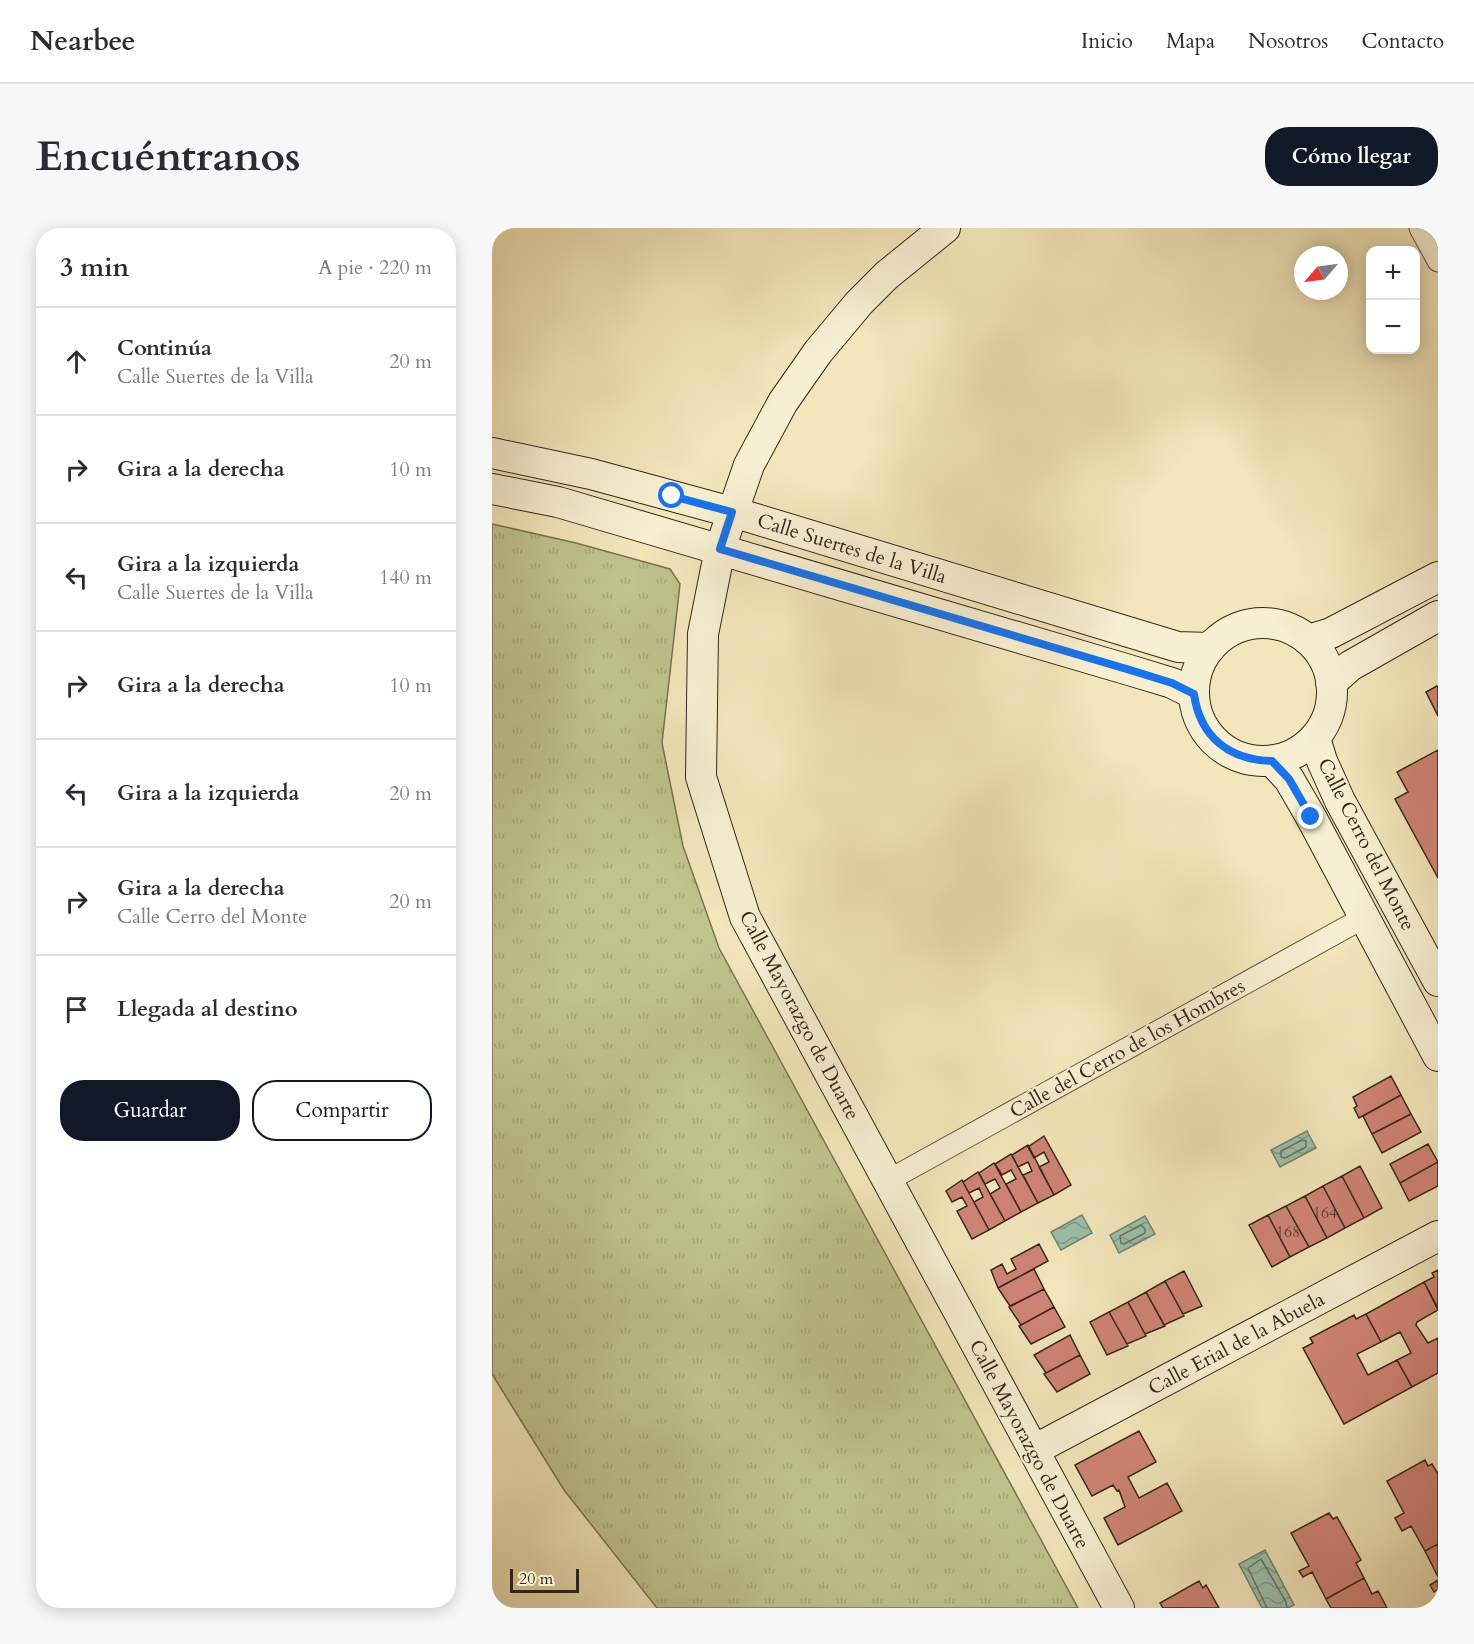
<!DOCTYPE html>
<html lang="es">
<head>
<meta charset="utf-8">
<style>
	body { margin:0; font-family:Cardo,serif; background:#f7f7f7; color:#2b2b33 }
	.controls { position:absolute; right:18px; top:18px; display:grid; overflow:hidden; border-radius:12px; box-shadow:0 3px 15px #0003 }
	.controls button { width:54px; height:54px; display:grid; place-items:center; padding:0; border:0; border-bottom:2px solid #e1e1e2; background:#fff; color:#2b2b33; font:30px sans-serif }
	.compass { position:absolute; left:802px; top:18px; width:54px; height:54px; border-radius:50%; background:#fff; box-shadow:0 3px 15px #0003; rotate:242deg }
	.scale { position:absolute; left:18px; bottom:15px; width:69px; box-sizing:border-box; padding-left:6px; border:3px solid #36261a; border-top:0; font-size:16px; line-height:21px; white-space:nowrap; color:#36261a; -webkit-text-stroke:4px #f7efd2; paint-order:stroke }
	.stop { position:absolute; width:18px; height:18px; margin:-14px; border:4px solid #1a73e8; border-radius:50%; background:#fff }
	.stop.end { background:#1a73e8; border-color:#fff; box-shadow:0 2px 6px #0008 }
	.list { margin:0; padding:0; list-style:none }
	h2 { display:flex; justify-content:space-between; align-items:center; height:78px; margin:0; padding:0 24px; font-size:26px }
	h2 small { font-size:20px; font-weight:400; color:#7c7c81 }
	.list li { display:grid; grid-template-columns:39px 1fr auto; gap:18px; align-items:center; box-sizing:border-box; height:108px; padding:0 24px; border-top:2px solid #e1e1e2 }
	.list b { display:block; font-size:22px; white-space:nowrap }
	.list p { margin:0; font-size:20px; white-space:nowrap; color:#7c7c81 }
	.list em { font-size:20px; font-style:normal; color:#7c7c81 }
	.actions { display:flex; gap:12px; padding:18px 24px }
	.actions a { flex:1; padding:14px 0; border:2px solid #111827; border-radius:24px; text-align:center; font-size:21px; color:#111827 }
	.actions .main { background:#111827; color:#fff }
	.icon { flex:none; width:33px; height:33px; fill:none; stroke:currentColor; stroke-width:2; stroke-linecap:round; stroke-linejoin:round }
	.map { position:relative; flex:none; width:946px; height:1380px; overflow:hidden; border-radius:24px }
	header { display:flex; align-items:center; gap:36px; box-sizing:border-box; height:84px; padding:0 30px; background:#fff; border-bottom:2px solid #e1e1e2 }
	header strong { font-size:28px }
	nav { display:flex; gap:33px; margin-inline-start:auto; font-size:21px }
	.intro { display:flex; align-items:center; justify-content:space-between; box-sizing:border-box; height:144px; padding:0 36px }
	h1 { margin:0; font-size:42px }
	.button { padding:15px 27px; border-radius:24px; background:#111827; color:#fff; font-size:21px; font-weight:700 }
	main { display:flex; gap:36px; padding:0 36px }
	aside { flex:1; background:#fff; border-radius:24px; box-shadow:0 3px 15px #0003 }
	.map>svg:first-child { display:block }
	.grass { fill:url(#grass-tufts); stroke:#7a7453; stroke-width:1.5 }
	.water { fill:url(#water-waves); stroke:#738270; stroke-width:1.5 }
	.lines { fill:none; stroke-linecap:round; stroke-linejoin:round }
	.shore { stroke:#697362; stroke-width:1.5 }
	.building { fill:#cf8375; stroke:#36261a; stroke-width:1.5 }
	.street-casing { stroke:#655642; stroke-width:23 }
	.secondary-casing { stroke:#36261a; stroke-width:32 }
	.street { stroke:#f7efd2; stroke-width:21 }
	.secondary { stroke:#f7efd2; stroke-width:30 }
	.route { stroke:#1a73e8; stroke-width:8 }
	.labels { text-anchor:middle; stroke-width:4.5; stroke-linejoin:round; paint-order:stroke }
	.number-label { font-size:16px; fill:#5c3d31 }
	.street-label { font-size:20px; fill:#36261a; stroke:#f7efd2 }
</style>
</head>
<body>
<header>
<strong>Nearbee</strong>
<nav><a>Inicio</a><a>Mapa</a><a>Nosotros</a><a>Contacto</a></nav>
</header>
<div class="intro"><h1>Encuéntranos</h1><a class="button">Cómo llegar</a></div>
<main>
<aside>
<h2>3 min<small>A pie · 220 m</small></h2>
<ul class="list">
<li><svg class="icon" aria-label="ahead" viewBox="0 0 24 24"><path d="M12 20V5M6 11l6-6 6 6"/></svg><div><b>Continúa</b><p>Calle Suertes de la Villa</p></div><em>20 m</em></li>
<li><svg class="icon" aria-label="right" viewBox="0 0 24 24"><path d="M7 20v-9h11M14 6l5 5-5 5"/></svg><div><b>Gira a la derecha</b></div><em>10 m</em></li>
<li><svg class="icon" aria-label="left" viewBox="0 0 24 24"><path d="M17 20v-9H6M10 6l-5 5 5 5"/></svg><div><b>Gira a la izquierda</b><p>Calle Suertes de la Villa</p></div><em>140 m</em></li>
<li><svg class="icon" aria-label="right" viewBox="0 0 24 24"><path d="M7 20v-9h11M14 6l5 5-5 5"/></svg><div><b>Gira a la derecha</b></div><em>10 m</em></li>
<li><svg class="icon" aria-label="left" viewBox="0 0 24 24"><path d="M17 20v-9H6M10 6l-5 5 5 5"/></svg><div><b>Gira a la izquierda</b></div><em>20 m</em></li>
<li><svg class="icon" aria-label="right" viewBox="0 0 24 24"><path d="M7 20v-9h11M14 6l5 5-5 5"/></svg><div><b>Gira a la derecha</b><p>Calle Cerro del Monte</p></div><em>20 m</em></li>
<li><svg class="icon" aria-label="arrive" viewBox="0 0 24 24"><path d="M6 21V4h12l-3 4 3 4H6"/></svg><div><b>Llegada al destino</b></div></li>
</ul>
<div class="actions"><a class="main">Guardar</a><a>Compartir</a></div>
</aside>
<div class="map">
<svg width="946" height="1380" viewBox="0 0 946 1380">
	<defs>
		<pattern id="grass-tufts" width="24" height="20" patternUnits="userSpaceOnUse" patternTransform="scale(1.5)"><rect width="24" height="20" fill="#bfc38c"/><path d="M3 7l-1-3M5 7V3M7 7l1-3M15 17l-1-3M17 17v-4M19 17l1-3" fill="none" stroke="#a5a778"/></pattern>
		<pattern id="water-waves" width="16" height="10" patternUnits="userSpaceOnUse" patternTransform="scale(1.5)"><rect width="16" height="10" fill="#9cc0aa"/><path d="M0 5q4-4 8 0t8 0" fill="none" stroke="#809c8a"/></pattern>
	</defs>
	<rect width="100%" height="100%" fill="#f2e6ba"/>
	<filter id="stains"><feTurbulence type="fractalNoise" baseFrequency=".00333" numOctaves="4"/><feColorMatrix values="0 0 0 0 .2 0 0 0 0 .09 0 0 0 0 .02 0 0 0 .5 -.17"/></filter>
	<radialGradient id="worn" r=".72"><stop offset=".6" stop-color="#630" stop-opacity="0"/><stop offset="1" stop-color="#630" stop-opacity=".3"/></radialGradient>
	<!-- grass -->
	<path class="grass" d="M0 296 84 315 178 341 188 356 170 515 191 618 227 720 586 1380H165L72 1262 0 1146Z"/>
	<!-- water -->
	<path class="water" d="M815 903 824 920 788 939 779 922Z
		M590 987 600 1005 569 1022 559 1004Z
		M653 988 663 1006 627 1025 618 1007Z
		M773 1322 802 1377 796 1380H770L747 1336Z"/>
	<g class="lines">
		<!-- shore -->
		<path class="shore" d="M810 912 814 913V919L793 930 789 929V923Z
			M649 997 653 1001V1005L632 1016 629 1015 628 1008Z
			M775 1380 756 1340 769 1331 794 1374 795 1380"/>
	</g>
	<!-- building -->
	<path class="building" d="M945 458 946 459V488L934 464Z
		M946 522V650L903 571 916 564 905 544Z
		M899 848 909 867 867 890 862 880 865 878 861 869Z
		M909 867 919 886 880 906 871 888Z
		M919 886 929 904 890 925 880 906Z
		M552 908 579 957 562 967 547 939 557 934 552 924 542 930 536 919Z
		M936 916 946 934 908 955 898 936Z
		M536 917 562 967 546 975 531 947 540 943 536 934 526 939 520 927Z
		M519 926 546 975 529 984 514 956 524 951 519 942 510 947 503 936Z
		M946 934V958L917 973 908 955Z
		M502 935 529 984 513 993 498 966 508 960 503 951 493 956 487 945Z
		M868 938 890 980 872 990 850 948Z
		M486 944 513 993 497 1002 482 974 491 969 487 960 477 965 471 954Z
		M850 948 872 990 853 1000 831 958Z
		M470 952 497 1002 480 1011 465 983 475 978 470 969 460 974 454 963Z
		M831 958 853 1000 835 1010 813 968Z
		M813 968 835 1010 817 1019 794 978Z
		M794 978 817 1019 798 1029 776 987Z
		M776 987 798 1029 780 1039 757 997Z
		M547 1016 556 1033 506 1060 499 1042 510 1036 515 1046 524 1041 519 1031Z
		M542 1041 552 1061 518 1078 506 1060Z
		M946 1042V1080L932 1054 942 1049 940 1045Z
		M692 1043 710 1078 691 1086 673 1053Z
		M673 1053 692 1088 672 1097 654 1064Z
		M932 1054 946 1082 925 1094 924 1097 936 1115 946 1110V1145L920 1159 905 1132 919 1125 908 1104 889 1114 874 1086Z
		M552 1061 562 1079 529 1097 517 1079Z
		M654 1064 673 1098 653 1106 636 1074Z
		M636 1074 654 1108 635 1116 617 1084Z
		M562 1079 573 1099 539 1116 527 1098Z
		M617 1084 636 1118 615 1127 598 1094Z
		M874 1086 889 1114 865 1126 876 1147 905 1132 920 1159 852 1196 811 1120 821 1115 818 1110 862 1087 864 1091Z
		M578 1107 588 1127 554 1145 542 1127Z
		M588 1127 598 1146 565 1164 552 1146Z
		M647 1203 664 1234 636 1249 647 1270 675 1255 690 1283 626 1317 612 1290 633 1279 627 1262 625 1263 621 1257 600 1268 583 1237Z
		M933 1232 936 1238 940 1236 946 1246V1316L933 1323 919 1298 910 1303 903 1290 912 1285 895 1253Z
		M837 1285 841 1291 845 1289 869 1332 864 1335 872 1350 834 1371 820 1344 811 1349 807 1343 817 1338 799 1305Z
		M946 1316V1349L933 1323Z
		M872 1350 880 1366 886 1363 895 1380H839L834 1371Z
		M946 1352V1361L942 1364 938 1357Z
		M707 1353 711 1360 714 1357 727 1380H671L668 1375Z"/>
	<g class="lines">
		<!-- street casing -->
		<g class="street-casing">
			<path id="street" d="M928 0 946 33
				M397 952 873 689"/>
		</g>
		<!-- secondary casing -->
		<g class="secondary-casing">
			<path id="secondary" d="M453 0 395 47 367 75 326 124 291 174 257 237 228 321 211 406 209 549 253 689 627 1380
				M0 225 99 246 254 288 686 419 718 420
				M0 261 66 274 637 442 680 455 702 466
				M702 464a69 69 0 1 1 138 0a69 69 0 1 1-138 0Z
				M816 412 839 405 946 349
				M839 455 858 438 946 388
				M823 510 830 533 848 573 946 753
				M780 533 797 551 819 589 946 828
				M542 1222 946 1008"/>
		</g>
		<!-- street -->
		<use href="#street" class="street"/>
		<!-- secondary -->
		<use href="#secondary" class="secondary"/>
	</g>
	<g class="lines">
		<!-- route -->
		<path class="route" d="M180 268 240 284 228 321 638 442 680 455 702 466C708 509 737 532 780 533L797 551 819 589"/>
	</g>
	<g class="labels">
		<!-- number labels -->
		<g class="number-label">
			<text x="833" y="990">164</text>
			<text x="796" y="1009">168</text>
		</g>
		<!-- street labels -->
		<g class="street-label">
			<text transform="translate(360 320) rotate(17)" y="7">Calle Suertes de la Villa</text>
			<text transform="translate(875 616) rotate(63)" y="7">Calle Cerro del Monte</text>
			<text transform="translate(308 787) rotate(62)" y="7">Calle Mayorazgo de Duarte</text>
			<text transform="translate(635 820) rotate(-29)" y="7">Calle del Cerro de los Hombres</text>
			<text transform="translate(744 1115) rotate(-28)" y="7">Calle Erial de la Abuela</text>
			<text transform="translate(538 1216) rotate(62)" y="7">Calle Mayorazgo de Duarte</text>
		</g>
	</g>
	<rect width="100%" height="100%" filter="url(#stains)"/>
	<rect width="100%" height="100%" fill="url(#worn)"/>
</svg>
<div class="controls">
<button>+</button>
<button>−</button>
</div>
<svg class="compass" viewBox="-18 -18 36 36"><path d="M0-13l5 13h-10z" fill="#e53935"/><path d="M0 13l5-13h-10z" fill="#7c7c81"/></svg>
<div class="scale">20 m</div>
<div class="stop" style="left:180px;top:268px"></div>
<div class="stop end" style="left:819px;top:589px"></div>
</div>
</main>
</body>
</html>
